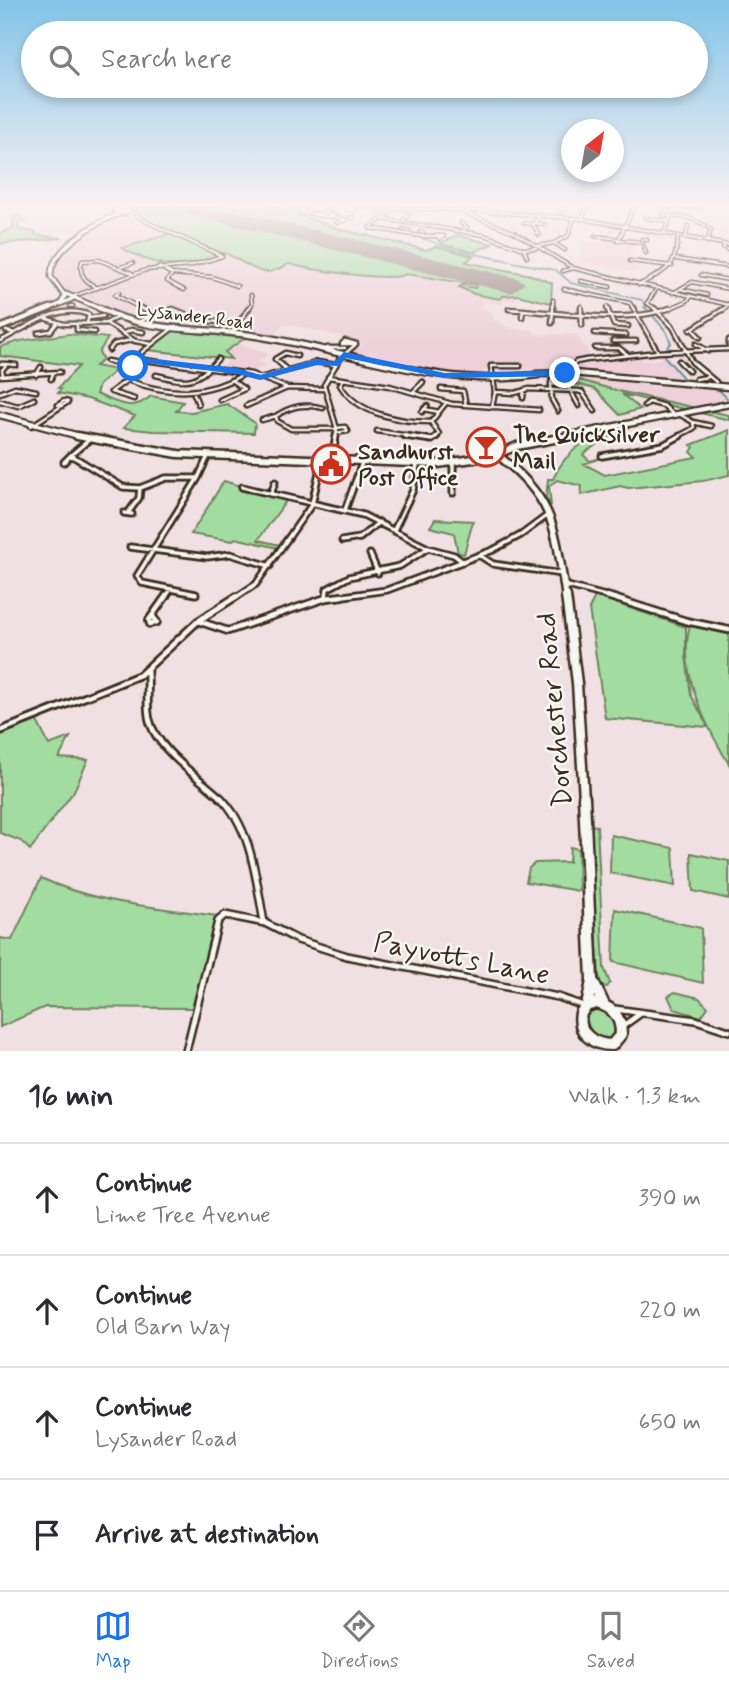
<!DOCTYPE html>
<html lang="en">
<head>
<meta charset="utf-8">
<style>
	body { margin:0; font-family:Mynerve,sans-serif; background:#f7f7f7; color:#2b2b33 }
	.compass { position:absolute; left:561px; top:119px; width:63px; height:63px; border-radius:50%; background:#fff; box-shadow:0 4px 10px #0003; rotate:31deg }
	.stop { position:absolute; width:21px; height:21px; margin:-16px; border:5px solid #1a73e8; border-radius:50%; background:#fff }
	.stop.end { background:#1a73e8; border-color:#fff; box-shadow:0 2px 7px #0008 }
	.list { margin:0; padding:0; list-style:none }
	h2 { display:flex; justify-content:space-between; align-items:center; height:91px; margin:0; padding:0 28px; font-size:30px }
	h2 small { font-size:23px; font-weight:400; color:#7c7c81 }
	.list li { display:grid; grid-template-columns:46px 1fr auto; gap:21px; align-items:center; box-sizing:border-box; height:112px; padding:0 28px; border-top:2px solid #e1e1e2 }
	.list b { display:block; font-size:26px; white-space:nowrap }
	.list p { margin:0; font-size:23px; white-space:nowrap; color:#7c7c81 }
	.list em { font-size:23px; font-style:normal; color:#7c7c81 }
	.icon { flex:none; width:38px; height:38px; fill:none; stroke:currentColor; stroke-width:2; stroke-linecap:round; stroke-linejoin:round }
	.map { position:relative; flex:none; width:729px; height:1051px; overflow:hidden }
	.search { position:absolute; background:#fff; box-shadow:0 4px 10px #0003; left:21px; right:21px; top:21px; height:77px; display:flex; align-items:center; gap:18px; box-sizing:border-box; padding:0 24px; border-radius:38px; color:#7c7c81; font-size:26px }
	.sheet { height:539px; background:#fff }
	nav { display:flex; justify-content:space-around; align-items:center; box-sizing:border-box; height:98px; border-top:2px solid #e1e1e2; background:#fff; font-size:19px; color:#7c7c81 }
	nav a { display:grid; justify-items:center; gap:4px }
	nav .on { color:#1a73e8 }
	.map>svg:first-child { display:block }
	.built { fill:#edd0d9 }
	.green { fill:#a3dca0; stroke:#6f835f; stroke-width:2 }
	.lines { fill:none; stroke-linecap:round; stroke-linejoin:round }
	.stream { stroke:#6b9497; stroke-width:2 }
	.runway { fill:#968580; fill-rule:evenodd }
	.minor-far4-casing { stroke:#3b2a1e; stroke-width:5 }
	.minor-far3-casing { stroke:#3b2a1e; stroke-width:7 }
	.minor-far2-casing { stroke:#3b2a1e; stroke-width:9 }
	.minor-far1-casing { stroke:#3b2a1e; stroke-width:10 }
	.minor-casing { stroke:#3b2a1e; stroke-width:10 }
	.major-far1-casing { stroke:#3b2a1e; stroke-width:7 }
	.major-casing { stroke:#3b2a1e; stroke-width:9 }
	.highway-far4-casing { stroke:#3b2a1e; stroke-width:7 }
	.highway-far3-casing { stroke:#3b2a1e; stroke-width:9 }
	.highway-far2-casing { stroke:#3b2a1e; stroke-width:11 }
	.highway-far1-casing { stroke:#3b2a1e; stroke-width:13 }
	.highway-casing { stroke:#3b2a1e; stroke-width:15 }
	.minor-far4 { stroke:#f6f6f2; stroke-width:2 }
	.minor-far3 { stroke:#f6f6f2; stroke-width:2.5 }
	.minor-far2 { stroke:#f6f6f2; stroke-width:3.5 }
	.minor-far1 { stroke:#f6f6f2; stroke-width:4.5 }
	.minor { stroke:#f6f6f2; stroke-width:5 }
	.major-far1 { stroke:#f6f6f2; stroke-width:3.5 }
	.major { stroke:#f6f6f2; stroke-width:4.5 }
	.highway-far4 { stroke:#f6f6f2; stroke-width:3.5 }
	.highway-far3 { stroke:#f6f6f2; stroke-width:4.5 }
	.highway-far2 { stroke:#f6f6f2; stroke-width:6 }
	.highway-far1 { stroke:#f6f6f2; stroke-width:8 }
	.highway { stroke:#f6f6f2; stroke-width:10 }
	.route { fill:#1a73e8 }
	.labels { text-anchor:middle; stroke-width:5; stroke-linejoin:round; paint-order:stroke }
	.far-street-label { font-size:19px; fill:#3b2a1e; stroke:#f6f6f2 }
	.poi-label { font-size:23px; font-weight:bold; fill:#3b2a1e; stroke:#f6f6f2; text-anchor:start }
	.near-street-label { font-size:28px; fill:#3b2a1e; stroke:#f6f6f2 }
</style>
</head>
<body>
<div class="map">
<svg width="729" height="1051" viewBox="0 0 729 1051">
	<rect width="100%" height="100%" fill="#f1e0e3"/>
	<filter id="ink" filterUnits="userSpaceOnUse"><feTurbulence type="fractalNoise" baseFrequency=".0143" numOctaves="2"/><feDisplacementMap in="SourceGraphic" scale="14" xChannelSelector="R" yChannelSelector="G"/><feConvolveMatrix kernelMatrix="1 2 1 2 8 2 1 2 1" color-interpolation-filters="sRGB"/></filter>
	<g filter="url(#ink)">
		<!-- built -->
		<path class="built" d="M133 207H276L339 229 477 264 531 275 552 283 551 303 517 296 515 301 505 300 502 305 485 302 482 307 492 313 494 321 499 320 508 328 533 330 535 334 542 335 576 334 590 355 586 359 568 363 547 364 551 372 500 374 495 368H488L482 374 429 371 357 354 353 350 362 346 361 342 349 340 351 338 284 324 269 337 142 322 117 314 79 293 65 291 54 275 55 261 70 245 114 216 121 214 131 215 138 218 136 221H143L159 229 158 232 165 231 216 255 215 260 226 255 200 246 134 212Z
			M580 240 604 243 617 241 635 245 628 260 642 262 640 268 633 272 579 262Z
			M240 344 269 354 257 361 267 366 250 372 220 368 232 358 225 352Z
			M658 354H665L686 381 638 379 633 371 625 372 626 378 582 372 577 367 581 363 638 355 642 361 661 359Z
			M575 377 650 386 718 389 729 402 697 409 573 380Z"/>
		<!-- green -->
		<path class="green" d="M133 207H276L339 229 426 250 436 246 473 256 466 262 531 275 552 283 551 303 517 295 503 296 500 299 474 294 459 287 462 285 475 288 477 285 406 274C393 283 307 269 289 264 282 268 272 273 263 272 251 269 240 260 229 255 209 247 139 227 133 207Z
			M18 215 25 221 18 223V229L35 232V235L62 238 0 244V233L14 228 12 224 15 221 12 219Z
			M170 234 219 254 220 256C177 269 162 270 122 248Z
			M457 235 492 244 474 252 440 244Z
			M173 331 245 338 225 352 231 359 147 350Z
			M69 334 108 338 99 352 103 360 95 366 116 370 99 385 96 394C117 402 132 413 151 396L183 402 176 411 192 412 227 404 255 423 254 433 153 431 123 428 135 416 88 399 58 393 61 389 58 388 79 366 0 356V347L20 341Z
			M546 377H569L618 391 729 415V420L622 394 640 409 620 415 595 389Z
			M625 426 627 428C612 438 596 442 583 455L590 461 601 458 584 464 605 475 696 457 691 452 694 447 691 445 729 430V475L703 481 628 488 620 486 581 495 582 486 557 480 549 486 551 506 546 498 548 479H553C566 449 594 432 625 426Z
			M224 481 286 501 258 540 280 545 278 548 235 538 232 541 191 534Z
			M435 519 473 521 464 554 458 553 454 533 430 527Z
			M595 596 686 627V656L691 695 708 727 605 718 589 609Z
			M690 626 729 634V764C706 726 677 670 690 626Z
			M36 719 49 745 70 737 59 758 88 760 74 791 30 850 21 841 0 833V733Z
			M589 825 597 826 604 968 610 983 607 987 601 986 599 975Z
			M611 835 673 848 675 886 610 873Z
			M570 847 578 849 579 891 526 882 529 868 535 863 569 862Z
			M691 853 729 861V899L693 891Z
			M41 878C95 904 158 907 217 916L192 1008 45 1007 0 1027V938L12 940Z
			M615 909 701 928 703 983 613 962Z
			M675 992 699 998 708 1007 701 1017 674 1009 668 996Z
			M595 1008 605 1009 616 1021V1032L610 1039 595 1037 587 1029 585 1018Z"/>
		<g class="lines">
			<!-- stream -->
			<path class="stream" d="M419 237 455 250 510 261
				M512 262 556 270 571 283 642 300
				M643 302 647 307H644L652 314
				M653 316 666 331 671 343 665 350
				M666 354 665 357 685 380
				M701 382H712
				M719 390 727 398"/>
			<!-- runway -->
			<path class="runway" d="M191 207H217L517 278 525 283 511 293 188 214 187 211Z"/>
			<!-- minor-far4 casing -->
			<g class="minor-far4-casing">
				<path id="minor-far4" d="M292 207 304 209
					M305 207 301 213 321 214 336 207
					M356 207 483 211 582 219 729 245
					M464 207 463 212 514 232 573 268 729 305
					M666 207H701
					M325 213 345 220 353 217
					M314 215 331 217
					M663 215C680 216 698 218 711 230L707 242
					M559 217 561 207
					M645 218 668 221
					M383 219 484 235 524 249 536 248
					M582 219 587 207
					M402 222 409 214
					M337 223 345 220
					M461 223 467 227 463 231
					M524 223 533 224
					M535 223 545 225
					M370 228 420 236H438
					M370 228 396 208
					M403 229 409 231
					M420 232 423 233
					M664 233 671 216
					M539 235 533 224 540 216
					M438 236H444L440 239Z
					M595 236 619 239
					M686 237 688 226
					M642 239 647 240
					M619 240 642 242 646 253
					M618 241 634 207
					M554 243 565 250
					M724 244 723 247 729 251
					M538 246 554 243 568 236 574 218
					M524 249 527 257
					M676 259 729 267
					M630 261 672 266
					M121 267 133 263
					M159 267 172 274 212 277 237 286
					M563 271 573 268
					M172 274 167 281 184 290
					M701 275 729 280
					M581 281 610 287
					M639 285C666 270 676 269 678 236
					M98 288C86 282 78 275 82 261L99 260 132 273
					M564 289 630 303 634 310
					M680 289 707 295
					M656 290 647 303 657 310
					M119 293 115 295 144 310
					M673 293 692 282 729 289
					M74 296 146 270 190 266 222 256 147 222 129 210
					M70 306H73
					M581 306V310
					M607 307 608 310
					M509 309 517 310
					M171 310H174
					M248 310 252 304 251 295
					M553 310V300
					M666 310 687 301 690 297
					M724 310 728 304"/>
			</g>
			<!-- minor-far3 casing -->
			<g class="minor-far3-casing">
				<path id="minor-far3" d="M141 308 155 315
					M581 308 582 325
					M607 308 614 325 628 326
					M633 308 658 352
					M654 308 673 327 692 362 716 382
					M509 309C557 312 626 325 670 308
					M522 317 523 310
					M44 318 64 324 106 323 135 341
					M89 318 103 316
					M140 321 173 309 200 320 237 324
					M106 323 118 317
					M552 323 553 308
					M77 324V330L94 332
					M173 328 142 352 127 380C169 396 206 396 246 373
					M690 330 725 308
					M6 331 15 333
					M694 331 700 337
					M232 332 249 308
					M38 333 51 331 57 323
					M595 333 626 335
					M122 334 131 330 143 332
					M729 340V346
					M0 341C27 328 58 302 89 315L87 323
					M136 341 151 344
					M345 341 356 344H342Z
					M613 341H636
					M696 344 708 351
					M327 348H345
					M595 348H619L628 355
					M109 350 114 344 131 340
					M136 359 251 374 287 388 323 389
					M107 361 133 366
					M679 361 689 371
					M0 364H7L2 370 3 375
					M7 364 16 365
					M287 370 275 359 285 353 297 356
					M565 372 576 362 586 360 658 352 729 349
					M36 375 41 367
					M156 375C188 383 195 384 218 359
					M0 376 60 372
					M328 377 390 386 452 404 539 410
					M260 378 317 362 336 365
					M51 379 53 373
					M696 379 708 377
					M127 380 111 392 134 399
					M343 380 340 385C357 414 400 422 431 422L446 403
					M551 384 552 380 563 383
					M441 389 463 391 466 405
					M413 392 423 382
					M495 392 515 393 529 389 578 391 582 392 595 411
					M0 393 15 387 36 391
					M194 394 198 404
					M523 398 524 390
					M220 400 244 389 231 380
					M0 401 18 406 34 399
					M246 406 287 388
					M644 406 649 402 664 406 674 415
					M492 407 495 392 491 366H520
					M323 408C305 403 291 406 276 416L277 421 291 429H337
					M424 409 439 412
					M558 411 552 400 551 384 568 386 579 406
					M422 412 427 406
					M262 420 276 416
					M431 422 439 434 435 437
					M693 422 711 426
					M31 426 68 402 64 401 58 405 62 406
					M336 428 345 427 348 431 336 433
					M377 431 415 437
					M336 437 337 429 324 385 340 358 355 345
					M677 437 694 428 693 422 679 414"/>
			</g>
			<!-- minor-far2 casing -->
			<g class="minor-far2-casing">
				<path id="minor-far2" d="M405 436 432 440 437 436
					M90 439 71 455 123 487 140 488 166 478H198
					M602 456 663 445 680 436
					M332 460 336 436
					M64 462 71 455
					M453 464V493
					M242 487 363 515 428 548 454 555 463 562
					M271 494 275 482
					M345 510 363 460
					M124 513 132 514
					M128 513 139 498 140 488
					M394 530 413 490 417 464
					M342 541 360 538 379 522
					M130 547 207 557 230 554 270 566
					M370 554 378 573
					M479 555 493 564 562 574
					M564 585 613 598
					M196 594 142 583 137 576 198 478 208 456
					M165 598 171 589
					M235 598 256 584 312 504 322 459
					M326 598 327 589 349 577 400 566 428 548
					M329 598 387 590 493 550 521 535 548 515"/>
			</g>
			<!-- minor-far1 casing -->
			<g class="minor-far1-casing">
				<path id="minor-far1" d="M607 596 686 621 729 630
					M153 617 157 622 150 624 149 620 166 596
					M198 621 228 631 326 598 342 596
					M147 669C149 685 146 702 149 718 155 749 200 778 222 799
					M0 731 140 675 198 621 237 596"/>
			</g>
			<!-- minor casing -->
			<g class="minor-casing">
				<path id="minor" d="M220 797C252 828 256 880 264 922
					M615 1009 696 1020 729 1031
					M623 1026 641 1013
					M186 1051 218 921 225 915 265 923 298 940 347 956 558 997 584 1006"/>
			</g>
			<!-- major-far1 casing -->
			<g class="major-far1-casing">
				<path id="major-far1" d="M66 294 103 310"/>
			</g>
			<!-- major casing -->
			<g class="major-casing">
				<path id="major" d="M99 308C147 333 198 327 250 335 349 349 436 390 538 375
					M536 374 573 373 729 387"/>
			</g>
			<!-- highway-far4 casing -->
			<g class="highway-far4-casing">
				<path id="highway-far4" d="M117 208 129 210 123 213 114 211Z
					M61 303 65 296 51 277C49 250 99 219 123 213
					M46 310 72 299"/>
			</g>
			<!-- highway-far3 casing -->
			<g class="highway-far3-casing">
				<path id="highway-far3" d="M0 328 50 308
					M0 415 83 437
					M561 437 729 404"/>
			</g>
			<!-- highway-far2 casing -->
			<g class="highway-far2-casing">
				<path id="highway-far2" d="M77 436 178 454 438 464 494 456
					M500 457C557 501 555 532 566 598
					M500 457 498 454 517 446 570 436"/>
			</g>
			<!-- highway-far1 casing -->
			<g class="highway-far1-casing">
				<path id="highway-far1" d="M566 596 577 683 584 799"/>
			</g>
			<!-- highway casing -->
			<g class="highway-casing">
				<path id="highway" d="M584 797 592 980 604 1005
					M596 1003C613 1007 621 1017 621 1034L612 1045C593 1045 577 1033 581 1013L586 1006Z
					M587 1006 592 981"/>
			</g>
			<!-- minor-far4 -->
			<use href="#minor-far4" class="minor-far4"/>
			<!-- minor-far3 -->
			<use href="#minor-far3" class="minor-far3"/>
			<!-- minor-far2 -->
			<use href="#minor-far2" class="minor-far2"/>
			<!-- minor-far1 -->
			<use href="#minor-far1" class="minor-far1"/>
			<!-- minor -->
			<use href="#minor" class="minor"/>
			<!-- major-far1 -->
			<use href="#major-far1" class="major-far1"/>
			<!-- major -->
			<use href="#major" class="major"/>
			<!-- highway-far4 -->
			<use href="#highway-far4" class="highway-far4"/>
			<!-- highway-far3 -->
			<use href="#highway-far3" class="highway-far3"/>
			<!-- highway-far2 -->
			<use href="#highway-far2" class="highway-far2"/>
			<!-- highway-far1 -->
			<use href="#highway-far1" class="highway-far1"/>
			<!-- highway -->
			<use href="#highway" class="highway"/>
		</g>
	</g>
	<!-- sky -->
	<linearGradient id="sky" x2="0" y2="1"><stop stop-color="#83c4e8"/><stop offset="0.58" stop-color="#f9f1f2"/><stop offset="1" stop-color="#f9f1f2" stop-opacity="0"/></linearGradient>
	<rect width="729" height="354" fill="url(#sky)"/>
	<!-- route -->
	<path class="route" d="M344 352 445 373 565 370 569 373 565 376 445 378 346 358 339 366 317 365 260 380 237 374 139 362 136 368 129 366 136 357 237 368 260 375 317 359 334 362Z"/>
	<!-- icons -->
	<defs>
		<g id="bar-ring" transform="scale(2.0125)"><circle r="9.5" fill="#f6f6f2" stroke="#c8321e" stroke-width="1.5"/><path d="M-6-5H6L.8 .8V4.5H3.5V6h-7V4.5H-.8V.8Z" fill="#c8321e"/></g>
		<g id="civic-ring" transform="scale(2.0125)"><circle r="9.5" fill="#f6f6f2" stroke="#c8321e" stroke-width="1.5"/><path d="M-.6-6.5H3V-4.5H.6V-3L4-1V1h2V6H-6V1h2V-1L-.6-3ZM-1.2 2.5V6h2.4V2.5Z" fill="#c8321e"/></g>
	</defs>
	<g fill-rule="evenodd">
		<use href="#bar-ring" x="486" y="447"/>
		<use href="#civic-ring" x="331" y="464"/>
	</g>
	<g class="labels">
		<!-- far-street labels -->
		<g class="far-street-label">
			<text transform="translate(195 315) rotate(7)" y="7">Lysander Road</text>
		</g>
		<!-- poi labels -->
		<g class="poi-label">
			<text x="513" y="442">The Quicksilver<tspan x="513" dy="26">Mail</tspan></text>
			<text x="358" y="459">Sandhurst<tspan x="358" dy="26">Post Office</tspan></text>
		</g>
		<!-- near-street labels -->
		<g class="near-street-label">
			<text transform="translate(553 710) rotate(-95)" y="10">Dorchester Road</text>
			<text transform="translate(462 957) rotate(11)" y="10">Payvotts Lane</text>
		</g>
	</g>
</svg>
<svg class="compass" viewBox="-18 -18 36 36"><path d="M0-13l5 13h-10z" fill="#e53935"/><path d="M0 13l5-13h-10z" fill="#7c7c81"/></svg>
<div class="stop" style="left:133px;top:366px"></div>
<div class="stop end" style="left:565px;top:373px"></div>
<div class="search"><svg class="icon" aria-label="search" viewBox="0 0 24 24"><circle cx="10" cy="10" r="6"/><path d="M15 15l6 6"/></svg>Search here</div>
</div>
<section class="sheet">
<h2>16 min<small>Walk · 1.3 km</small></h2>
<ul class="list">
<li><svg class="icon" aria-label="ahead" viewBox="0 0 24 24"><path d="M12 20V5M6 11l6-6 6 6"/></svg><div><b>Continue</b><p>Lime Tree Avenue</p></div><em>390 m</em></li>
<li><svg class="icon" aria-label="ahead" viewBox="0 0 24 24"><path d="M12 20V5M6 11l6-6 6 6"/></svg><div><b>Continue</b><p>Old Barn Way</p></div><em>220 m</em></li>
<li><svg class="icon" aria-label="ahead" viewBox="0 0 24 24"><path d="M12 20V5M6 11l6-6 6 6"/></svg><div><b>Continue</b><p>Lysander Road</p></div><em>650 m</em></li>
<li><svg class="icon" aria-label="arrive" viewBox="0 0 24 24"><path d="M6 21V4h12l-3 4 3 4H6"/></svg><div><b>Arrive at destination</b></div></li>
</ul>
</section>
<nav>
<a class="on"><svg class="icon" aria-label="map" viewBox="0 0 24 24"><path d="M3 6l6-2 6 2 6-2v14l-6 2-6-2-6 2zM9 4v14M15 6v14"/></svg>Map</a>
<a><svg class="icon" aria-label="directions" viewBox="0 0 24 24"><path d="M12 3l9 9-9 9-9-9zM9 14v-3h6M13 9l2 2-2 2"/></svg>Directions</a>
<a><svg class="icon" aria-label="saved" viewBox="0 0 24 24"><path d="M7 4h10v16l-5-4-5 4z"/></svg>Saved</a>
</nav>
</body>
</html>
